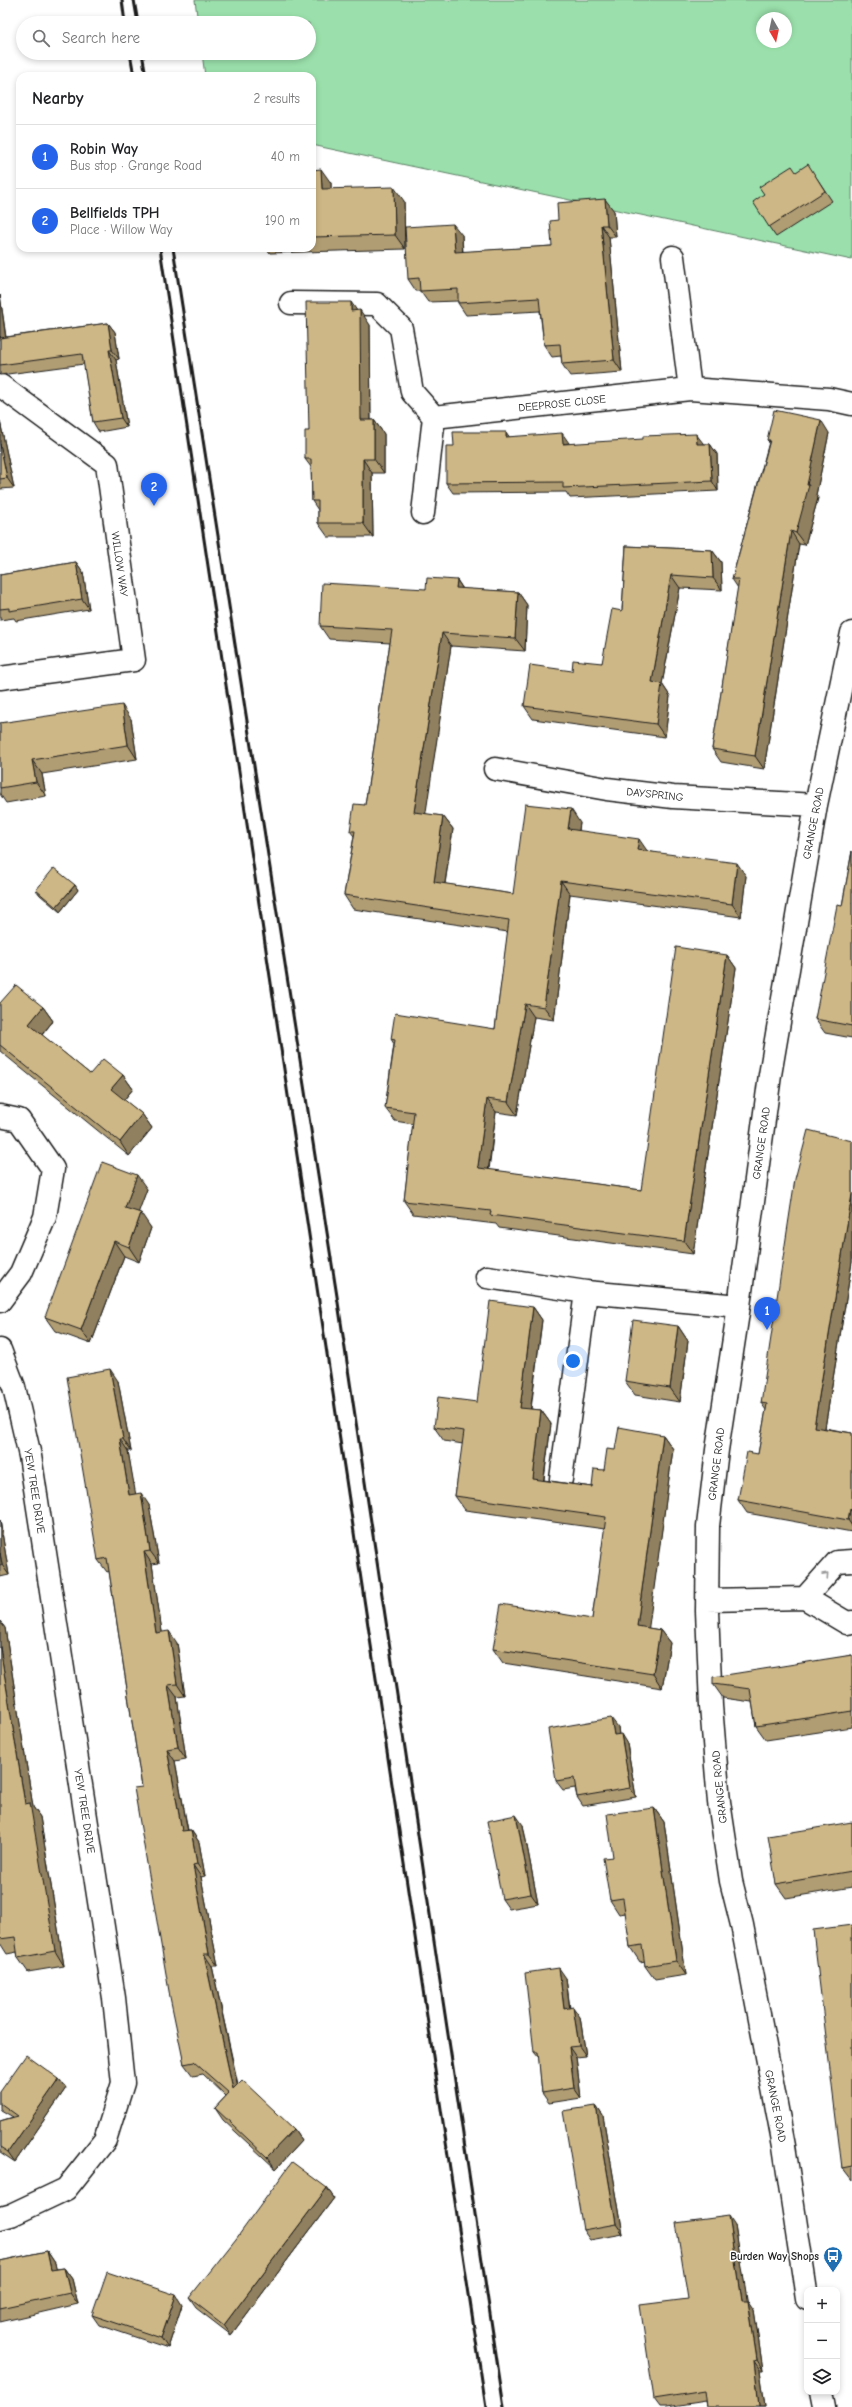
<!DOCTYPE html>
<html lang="en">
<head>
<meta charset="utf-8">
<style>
	body { margin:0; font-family:"Comic Neue",sans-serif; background:#f2f2f2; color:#202124 }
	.controls { position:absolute; right:12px; bottom:12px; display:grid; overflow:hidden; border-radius:8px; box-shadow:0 2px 6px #0003 }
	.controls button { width:36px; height:36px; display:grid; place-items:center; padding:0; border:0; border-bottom:1px solid #e0e0e0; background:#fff; color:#202124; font:20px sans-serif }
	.compass { position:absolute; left:756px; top:12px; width:36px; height:36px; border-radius:50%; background:#fff; box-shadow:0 2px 6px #0003; rotate:171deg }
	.you { position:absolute; left:573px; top:1361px; width:14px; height:14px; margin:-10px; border:3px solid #fff; border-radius:50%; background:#1a73e8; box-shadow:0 0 0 6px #1a73e833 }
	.badge { display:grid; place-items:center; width:26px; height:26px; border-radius:50%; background:#2563eb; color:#fff; font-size:13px; font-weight:700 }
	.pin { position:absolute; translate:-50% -33px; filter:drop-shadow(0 1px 2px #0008) }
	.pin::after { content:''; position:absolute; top:21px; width:14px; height:12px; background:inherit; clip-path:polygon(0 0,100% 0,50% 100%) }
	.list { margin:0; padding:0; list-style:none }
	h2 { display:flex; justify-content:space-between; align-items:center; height:52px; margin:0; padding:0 16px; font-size:17px }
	h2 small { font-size:13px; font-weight:400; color:#757577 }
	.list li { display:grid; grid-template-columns:26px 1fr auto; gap:12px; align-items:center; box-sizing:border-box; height:64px; padding:0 16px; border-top:1px solid #e0e0e0 }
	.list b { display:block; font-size:15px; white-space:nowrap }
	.list p { margin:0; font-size:13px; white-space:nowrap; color:#757577 }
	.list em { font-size:13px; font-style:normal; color:#757577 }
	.icon { flex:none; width:22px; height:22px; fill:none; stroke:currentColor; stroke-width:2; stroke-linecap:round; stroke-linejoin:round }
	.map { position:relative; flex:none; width:852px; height:2407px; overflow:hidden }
	.search { position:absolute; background:#fff; box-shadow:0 2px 6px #0003; left:16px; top:16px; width:300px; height:44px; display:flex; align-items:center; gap:10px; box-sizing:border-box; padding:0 14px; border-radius:22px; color:#757577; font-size:15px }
	.panel { position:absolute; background:#fff; box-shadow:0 2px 6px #0003; left:16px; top:72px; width:300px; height:180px; border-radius:12px }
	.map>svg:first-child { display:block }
	.green { fill:#9be0ac; stroke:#5c7e64; fill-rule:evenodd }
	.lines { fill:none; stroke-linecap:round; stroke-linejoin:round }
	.minor-casing { stroke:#1c1c1c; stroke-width:25 }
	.minor { stroke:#fff; stroke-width:22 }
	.rail { stroke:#1c1c1c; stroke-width:3 }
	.wall { fill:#b19d73; stroke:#1c1c1c }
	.shaded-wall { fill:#90805e; stroke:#1c1c1c }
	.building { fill:#ceb786; stroke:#1c1c1c }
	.oneway { stroke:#999 }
	.labels { text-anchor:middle; stroke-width:3; stroke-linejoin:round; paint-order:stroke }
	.street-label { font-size:11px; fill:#1c1c1c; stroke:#fff }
	.poi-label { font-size:11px; font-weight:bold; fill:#1c1c1c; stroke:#fff; text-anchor:end }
</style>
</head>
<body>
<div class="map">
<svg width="852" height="2407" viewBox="0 0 852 2407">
	<rect width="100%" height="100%" fill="#fff"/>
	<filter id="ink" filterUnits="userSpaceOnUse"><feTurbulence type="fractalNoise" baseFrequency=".025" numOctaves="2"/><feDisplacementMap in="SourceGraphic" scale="8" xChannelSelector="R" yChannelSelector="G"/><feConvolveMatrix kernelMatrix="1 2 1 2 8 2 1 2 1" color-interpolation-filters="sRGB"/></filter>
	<g filter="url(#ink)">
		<!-- green -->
		<path class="green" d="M195 0H852V260L312 145V76H205L202 53H309V23H198ZM762 18H786V42H762Z"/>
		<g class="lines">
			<!-- minor casing -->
			<g class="minor-casing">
				<path id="minor" d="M673 257 690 389 829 399 852 404
					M291 303 377 304 401 328 412 392 434 417
					M423 513 434 417 690 389
					M0 678 134 660 107 464 1 386
					M495 769 607 789 673 797 816 805
					M0 1116 19 1120 53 1169 45 1217 21 1273 0 1301
					M487 1277 586 1292
					M0 1350 14 1387 30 1456 114 1998 123 2083 105 2140 66 2189 11 2215 0 2218
					M561 1479 586 1292 739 1306
					M805 1598 837 1562 852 1561
					M707 1600 805 1598 847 1623 852 1622
					M807 2298 784 2146 742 1925 731 1881 719 1802 711 1706 707 1611 708 1526 717 1450 739 1306 770 1075 816 805 852 633
					M821 2392 824 2407"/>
			</g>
			<!-- minor -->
			<use href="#minor" class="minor"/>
			<!-- rail -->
			<path class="rail" d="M122 0 125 23
				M134 0 138 23
				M130 53 134 76
				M142 53 146 76
				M160 248 486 2407
				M173 248 339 1309 504 2407"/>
		</g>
		<!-- wall -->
		<path class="wall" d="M312 170 331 183V189L404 201 405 249 270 253 266 248H312Z
			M796 172 814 174 832 201 776 237 769 227 764 194Z
			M614 211 616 237H609L622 372 570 376 562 364 561 356 552 357 544 345 540 311 466 315 458 303V301L428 302 420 291H416L408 279 462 235 463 252 552 246Z
			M0 295 6 337 108 323 115 332 119 359 116 360 127 427 99 432 93 422 84 364 0 375Z
			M357 311 370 325 371 420H374L384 434V473H372L373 537H328L318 523V510L312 501 311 467 305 459 309 431Z
			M0 421 14 488 0 489Z
			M829 433 816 495 818 498 805 545 799 544 764 769 721 762 712 749 738 588 732 579 769 442 767 440Z
			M509 437 569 444H710L717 454 718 491 570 498 566 492 453 493 446 483 454 446Z
			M626 546 712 550 721 562 722 590 680 588 662 684 670 696 665 737 533 719 524 706 572 671 602 663 622 611Z
			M76 562 83 572 89 609 16 621 14 618 0 620V575Z
			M457 580 463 589 518 592 527 605 525 651 451 646 425 814 443 816 453 829 445 884 513 894 580 823 579 831 648 851 746 876 741 917 570 894 554 1020 534 1017 517 1115 496 1112 489 1170 641 1190 727 955 736 968 693 1254 499 1228 496 1224 413 1214 404 1201 413 1124 395 1121 385 1108 394 1044 391 1039 495 1029 508 932 353 909 344 895 354 836 350 831 365 805 390 643 329 639 320 626 426 589Z
			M131 719 137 759 42 774 46 796 6 803 0 794V723Z
			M852 851V1038L825 1033 815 1019 842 906Z
			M75 885 78 890 60 912 40 895 36 890Z
			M0 1003 43 1007 53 1021 42 1035 90 1074 123 1075 133 1089 124 1100 142 1114 152 1128 129 1156 0 1051Z
			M852 1141V1262L825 1428 852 1433V1532L747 1513 738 1500 758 1454 766 1410 761 1403Z
			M147 1189 138 1212 151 1228 139 1262 124 1256 91 1344 55 1331 45 1317Z
			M533 1307 542 1320 531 1409 541 1410 551 1424 544 1480 592 1487 604 1470 615 1450 663 1435 673 1449 648 1628 660 1630 670 1643 662 1688 503 1663 493 1649 592 1619 605 1529 465 1510 455 1496 463 1444 444 1441 434 1427 477 1402Z
			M678 1326 688 1341 680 1402 635 1395 625 1381Z
			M118 1381 131 1451H128L135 1494 149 1505 159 1563 152 1564 162 1632 177 1643 185 1696 177 1697 186 1759 175 1761 188 1830H191L199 1842 205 1876 201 1877 218 1966H212L238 2084 294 2129 302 2141 276 2169 223 2120 215 2108 226 2096 203 2074 193 2076 184 2064 142 1787 109 1571 107 1572 98 1560Z
			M0 1520 9 1575 0 1577Z
			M0 1621 5 1628 33 1807 40 1817 64 1966 28 1972 18 1958 17 1952 7 1954 0 1943Z
			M852 1655V1727L766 1740 756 1726 752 1702 723 1698 713 1684Z
			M618 1727 619 1735 627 1744 636 1797 583 1806 577 1797 575 1788 563 1790 556 1781Z
			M654 1808 664 1822 686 1975 655 1980 645 1966V1961L640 1962 630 1947 626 1913 619 1914 610 1900 613 1857Z
			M852 1822V1887L786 1898 776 1884Z
			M523 1825 538 1904 509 1909 502 1899Z
			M852 1925V2181L842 2168Z
			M566 1978 570 2008 580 2017 586 2056 576 2057 581 2098 549 2103 542 2093 539 2058 534 2052Z
			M59 2079 66 2088 15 2162 0 2152V2121L13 2117 1 2110 0 2107V2092Z
			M596 2106 603 2116 623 2234 590 2240 583 2230Z
			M327 2188 334 2198 231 2335 196 2308 189 2298Z
			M735 2225 747 2301 754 2310 763 2370H760L765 2407H707L706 2401 667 2407H660L654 2399Z
			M47 2251 55 2263 56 2269 64 2268 72 2279 78 2304 0 2322V2261Z
			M182 2305 168 2348 99 2325 92 2315Z"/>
		<!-- shaded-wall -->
		<path class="shaded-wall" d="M321 169 331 183V203L322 189Z
			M394 187 404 201 405 249 395 235Z
			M605 199 614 211 616 237 607 225Z
			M453 224 462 235 463 264 455 252Z
			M601 225 609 237 622 372 614 360Z
			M0 295 7 347 0 338Z
			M351 302 360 315V310L370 325 371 435 361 420 351 311Z
			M108 323 115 332 119 359 112 350Z
			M109 350 116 360 127 427 121 418Z
			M374 420 384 434V473L374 459Z
			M821 420 829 433 816 495 818 498 805 545 796 533Z
			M0 421 14 488 7 478 0 444Z
			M506 432 513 442 506 437Z
			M562 433 569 443 563 444Z
			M696 434 703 443 704 454 697 444Z
			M710 444 717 454 718 491 712 481Z
			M363 459 372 473 373 537 363 523Z
			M791 531 799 544 764 769 755 756Z
			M712 550 721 562 722 590 713 578Z
			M76 562 83 572 89 609 82 599Z
			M671 575 680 588 662 684 670 696 665 737 656 724 652 682Z
			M457 580 466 594 456 588Z
			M518 592 527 605 525 651 515 638Z
			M442 633 451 646 424 825 414 812Z
			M122 705 131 719 137 759 128 745Z
			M32 760 42 774 46 796 36 782Z
			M571 809 580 823 577 843 568 829Z
			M443 816 453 829 443 896 434 882Z
			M639 839 648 852 637 850Z
			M737 863 746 876 741 917 732 904Z
			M561 881 570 894 554 1020 544 1007Z
			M75 885 78 890 60 912 56 907Z
			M727 955 736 968 693 1254 684 1241Z
			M525 1004 534 1017 517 1115 508 1102Z
			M43 1007 53 1021 39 1038 29 1024Z
			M123 1075 133 1089 121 1103 111 1089Z
			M487 1099 496 1112 487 1180 478 1166Z
			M142 1114 152 1128 129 1156 120 1142Z
			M137 1175 147 1189 135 1222 125 1208Z
			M852 1194V1262L823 1440 814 1427Z
			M141 1213 151 1228 139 1262 129 1247Z
			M114 1241 124 1256 91 1344 81 1330Z
			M533 1307 542 1320 529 1421 520 1408Z
			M678 1326 688 1341 680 1402 670 1388Z
			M110 1369 118 1381 131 1451 123 1439Z
			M541 1410 551 1424 542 1492 533 1479Z
			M663 1435 673 1449 647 1640 637 1626Z
			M120 1439 128 1451 138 1507 129 1495Z
			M141 1493 149 1505 159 1563 150 1551Z
			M850 1509 852 1512V1526L848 1520Z
			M0 1520 9 1575 2 1565 0 1553Z
			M144 1552 152 1564 164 1645 156 1633Z
			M0 1621 5 1628 33 1807 40 1817 64 1966 55 1951 25 1804 0 1647Z
			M660 1630 670 1643 662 1688 653 1674Z
			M169 1631 177 1643 185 1696 177 1684Z
			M168 1685 177 1697 186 1759 178 1747Z
			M611 1718 618 1727 620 1745 614 1735Z
			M621 1734 627 1744 636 1797 630 1788Z
			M167 1749 175 1761 190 1843 182 1831Z
			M654 1808 664 1822 686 1975 676 1961Z
			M516 1815 523 1825 538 1904 531 1894Z
			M191 1830 199 1842 205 1876 197 1864Z
			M193 1865 201 1877 218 1966 209 1954Z
			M204 1954 212 1966 241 2101 233 2089Z
			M559 1968 566 1978 571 2019 564 2009Z
			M573 2007 580 2017 586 2056 579 2046Z
			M569 2047 576 2057 581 2098 574 2088Z
			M59 2079 66 2088 15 2162 8 2152Z
			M596 2106 603 2116 623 2234 616 2224Z
			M294 2129 302 2141 276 2169 267 2157Z
			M327 2188 334 2198 231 2335 224 2325Z
			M729 2216 735 2225 749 2311 742 2301Z
			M47 2251 55 2263 59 2282 51 2270Z
			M64 2268 72 2279 78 2304 70 2293Z
			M176 2295 182 2305 168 2348 161 2338Z
			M748 2301 754 2310 763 2370 757 2360Z
			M754 2361 760 2370 765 2407H759Z"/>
		<!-- building -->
		<path class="building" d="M808 164 825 191 769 227 753 202 764 194 759 187 792 166 796 172Z
			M321 169 322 189 394 187 395 235 312 237V170Z
			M605 199 607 225H601L614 360 562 364 560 344 544 345 539 298 458 303V289L420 291 419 278 408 279 405 227 453 224 455 252 552 246 550 221 558 220 557 203Z
			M306 302H351V311L360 310 361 420H374V459H363V523H318V501H312L311 459H305V431H309Z
			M108 323 112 350H109L121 418 93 422 82 354 0 365V336V338Z
			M774 410 821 420 807 485H809L796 533 791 531 755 756 712 749 739 579H732L770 440H767Z
			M453 432H506V437L562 433 563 444 643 439V436L696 434 697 444H710L712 481 563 488V482L446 483V446H454Z
			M0 444 7 478 0 479Z
			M626 546 712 550 713 578 671 575 652 682 662 684 656 724 524 706 530 665 572 671 573 660 602 663 612 609 622 611Z
			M76 562 82 599 9 611V608L0 609V575Z
			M427 578 457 580 456 588 518 592 515 638 442 633 414 812 443 816 434 882 513 894 525 804 571 809 568 829 639 839 637 850 737 863 732 904 561 881 544 1007 525 1004 508 1102 487 1099 478 1166 479 1168 641 1190 676 947 727 955 684 1241 490 1215 491 1211 404 1201 414 1112 385 1108 395 1040 391 1039 395 1013 495 1029 509 920 344 895 355 831H350L354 804 365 805 392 630 320 626 322 583 426 589Z
			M122 705 128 745 32 760 36 782 0 788V723Z
			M852 851V1026L815 1019 837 905 842 906Z
			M54 868 75 885 56 907 36 890Z
			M16 985 43 1007 29 1024 90 1074 103 1059 123 1075 111 1089 142 1114 120 1142 0 1045V1003Z
			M808 1130 852 1141V1194L814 1427 852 1433V1509H850L848 1520 738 1500 747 1452 758 1454 767 1404 761 1403 795 1179Z
			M102 1162 137 1175 125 1208 141 1213 129 1247 114 1241 81 1330 45 1317Z
			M490 1301 533 1307 520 1408 541 1410 533 1479 592 1487 594 1469 604 1470 607 1449 615 1450 619 1427 663 1435 637 1626 660 1630 653 1674 493 1649 501 1604 592 1619 606 1517 455 1496 464 1431 434 1427 438 1397 477 1402Z
			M633 1320 678 1326 670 1388 625 1381Z
			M110 1369 123 1439H120L129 1495 141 1493 150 1551 144 1552 156 1633 169 1631 177 1684 168 1685 178 1747 167 1749 182 1831 191 1830 197 1864 193 1865 209 1954H204L233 2089 242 2080 294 2129 267 2157 215 2108 229 2093 194 2062 184 2064 170 1997 134 1788 142 1787 107 1558 98 1560 67 1377Z
			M0 1553 2 1565 0 1566Z
			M0 1647 25 1804 30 1803 55 1951 18 1958 15 1937 0 1939Z
			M852 1655V1711L756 1726 750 1689 713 1684V1677Z
			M611 1718 614 1735 621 1734 630 1788 577 1797 574 1778 556 1781 548 1729Z
			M654 1808 676 1961 645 1966 642 1945 630 1947 623 1898 610 1900 603 1858 613 1857 607 1814Z
			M516 1815 531 1894 502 1899 487 1821Z
			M852 1822V1871L776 1884 768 1836Z
			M852 1925V2166L842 2168 813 1930Z
			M559 1968 564 2009 573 2007 579 2046 569 2047 574 2088 542 2093 538 2052H534L525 1973Z
			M26 2055 59 2079 8 2152 0 2147V2121L18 2116 0 2103V2092Z
			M596 2106 616 2224 583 2230 563 2111Z
			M292 2162 327 2188 224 2325 189 2298 236 2239Z
			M729 2216 742 2301H748L757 2360 754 2361 759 2407H707L705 2391 654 2399 640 2305 688 2299 676 2223Z
			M47 2251 51 2270 64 2268 70 2293 0 2308V2261Z
			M107 2272 176 2295 161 2338 92 2315Z"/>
		<!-- one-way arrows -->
		<defs><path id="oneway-chevron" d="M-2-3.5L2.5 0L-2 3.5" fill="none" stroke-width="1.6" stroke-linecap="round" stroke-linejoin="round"/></defs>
		<use class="oneway" href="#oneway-chevron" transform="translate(826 1575) rotate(-48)"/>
	</g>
	<!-- icons -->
	<defs>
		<g id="bus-pin" transform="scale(1)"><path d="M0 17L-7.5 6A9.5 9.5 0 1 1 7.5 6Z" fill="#1f6fb2" stroke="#fff"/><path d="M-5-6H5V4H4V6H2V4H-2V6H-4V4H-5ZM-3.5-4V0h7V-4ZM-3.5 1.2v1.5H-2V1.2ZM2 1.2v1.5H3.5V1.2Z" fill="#fff"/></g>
	</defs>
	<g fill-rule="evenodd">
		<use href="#bus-pin" x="833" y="2256"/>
	</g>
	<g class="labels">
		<!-- street labels -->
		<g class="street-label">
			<text transform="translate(562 403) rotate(-6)" y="4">DEEPROSE CLOSE</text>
			<text transform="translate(120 564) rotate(82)" y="4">WILLOW WAY</text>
			<text transform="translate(655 794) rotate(6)" y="4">DAYSPRING</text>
			<text transform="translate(813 823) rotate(-79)" y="4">GRANGE ROAD</text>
			<text transform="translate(761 1143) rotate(-82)" y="4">GRANGE ROAD</text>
			<text transform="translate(716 1464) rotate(-83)" y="4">GRANGE ROAD</text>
			<text transform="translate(35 1491) rotate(81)" y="4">YEW TREE DRIVE</text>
			<text transform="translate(719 1787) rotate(-96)" y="4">GRANGE ROAD</text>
			<text transform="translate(85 1811) rotate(81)" y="4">YEW TREE DRIVE</text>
			<text transform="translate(776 2106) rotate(79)" y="4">GRANGE ROAD</text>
		</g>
		<!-- poi labels -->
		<g class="poi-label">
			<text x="819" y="2260">Burden Way Shops</text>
		</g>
	</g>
</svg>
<div class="controls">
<button>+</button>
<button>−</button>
<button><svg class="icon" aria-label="layers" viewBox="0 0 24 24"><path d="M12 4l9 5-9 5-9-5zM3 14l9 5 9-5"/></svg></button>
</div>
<svg class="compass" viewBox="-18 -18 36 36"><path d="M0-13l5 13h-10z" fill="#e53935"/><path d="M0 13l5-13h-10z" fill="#757577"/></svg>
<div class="you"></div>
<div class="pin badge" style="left:767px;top:1330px">1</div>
<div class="pin badge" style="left:154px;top:506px">2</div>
<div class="search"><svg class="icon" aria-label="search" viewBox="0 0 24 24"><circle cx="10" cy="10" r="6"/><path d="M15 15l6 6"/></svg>Search here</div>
<section class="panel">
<h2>Nearby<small>2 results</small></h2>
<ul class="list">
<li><span class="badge">1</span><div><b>Robin Way</b><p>Bus stop · Grange Road</p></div><em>40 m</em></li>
<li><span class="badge">2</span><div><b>Bellfields TPH</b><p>Place · Willow Way</p></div><em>190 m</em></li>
</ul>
</section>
</div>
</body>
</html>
